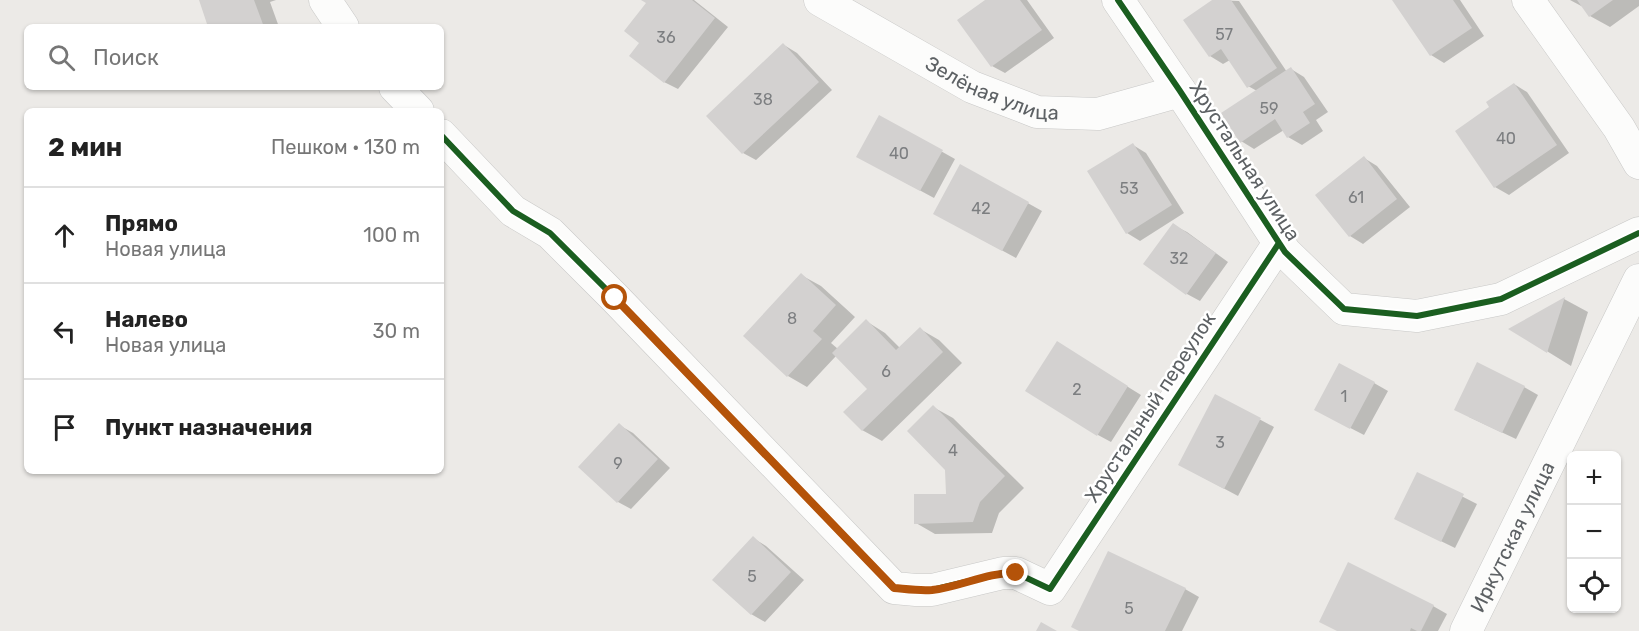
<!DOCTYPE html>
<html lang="ru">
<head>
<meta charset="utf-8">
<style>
	body { margin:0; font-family:Rubik,sans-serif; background:#f6f6f6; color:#222 }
	.controls { position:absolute; right:18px; bottom:18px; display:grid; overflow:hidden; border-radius:9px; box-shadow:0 2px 4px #0004 }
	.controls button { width:54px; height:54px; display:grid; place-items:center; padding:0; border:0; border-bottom:2px solid #e0e0e0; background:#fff; color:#222; font:30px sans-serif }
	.stop { position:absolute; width:18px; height:18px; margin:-14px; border:4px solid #b45309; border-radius:50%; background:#fff }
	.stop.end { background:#b45309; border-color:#fff; box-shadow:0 2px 6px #0008 }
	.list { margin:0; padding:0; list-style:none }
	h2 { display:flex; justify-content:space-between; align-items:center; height:78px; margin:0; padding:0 24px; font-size:26px }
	h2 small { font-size:20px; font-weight:400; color:#767676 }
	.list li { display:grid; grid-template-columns:39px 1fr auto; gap:18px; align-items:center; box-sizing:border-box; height:96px; padding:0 24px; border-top:2px solid #e0e0e0 }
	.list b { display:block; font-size:22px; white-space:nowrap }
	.list p { margin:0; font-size:20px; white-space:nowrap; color:#767676 }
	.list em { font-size:20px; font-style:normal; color:#767676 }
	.icon { flex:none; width:33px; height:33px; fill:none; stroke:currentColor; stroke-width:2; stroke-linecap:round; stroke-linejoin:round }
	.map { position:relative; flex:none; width:1639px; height:631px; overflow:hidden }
	.search { position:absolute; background:#fff; box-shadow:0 2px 4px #0004; left:24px; top:24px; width:420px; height:66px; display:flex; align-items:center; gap:15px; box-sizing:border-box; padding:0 21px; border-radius:9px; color:#767676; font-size:22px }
	.panel { position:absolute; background:#fff; box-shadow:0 2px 4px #0004; left:24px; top:108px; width:420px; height:366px; border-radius:9px }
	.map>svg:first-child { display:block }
	.shadow { fill:#0003 }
	.building { fill:#d3d1d0 }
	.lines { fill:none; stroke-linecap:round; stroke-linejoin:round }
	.minor-casing { stroke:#c8c8c7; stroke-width:33 }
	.minor { stroke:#fcfcfb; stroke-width:32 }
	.cycleway-casing { stroke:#fff; stroke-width:10 }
	.cycleway { stroke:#1b5e20; stroke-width:6 }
	.route { stroke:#b45309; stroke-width:8 }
	.labels { text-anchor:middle; stroke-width:5; stroke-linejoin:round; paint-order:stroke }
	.number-label { font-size:16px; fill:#7c7e80 }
	.street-label { font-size:20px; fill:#5d6164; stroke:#fff }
</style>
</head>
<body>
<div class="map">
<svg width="1639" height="631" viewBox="0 0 1639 631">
	<rect width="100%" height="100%" fill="#eceae7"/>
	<!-- shadow -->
	<path class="shadow" d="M200 0H276L270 2 279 27H210Z
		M644 0H694L728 27 678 89 664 82 641 43 648 3Z
		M987 0H1027L1054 38 1005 73 992 66Z
		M1215 0 1239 1 1287 72 1291 69 1304 77 1328 112 1316 120 1323 131 1302 145 1288 137 1284 130 1254 149 1241 141 1257 91 1248 86 1230 60 1223 64 1210 56Z
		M1394 0H1460L1484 36 1444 63 1431 55Z
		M1570 0H1639V6L1610 27 1590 16 1585 8Z
		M784 45 797 53 832 90 756 160 743 153Z
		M1514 84 1527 92 1569 153 1509 195 1495 187 1491 108Z
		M880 117 955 159 934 198 871 164Z
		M1133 145 1146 153 1184 213 1140 241 1127 233Z
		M1364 158 1377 166 1410 207 1363 244 1350 236Z
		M961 166 1042 211 1016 258 948 221Z
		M1173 225 1187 232 1228 262 1200 301 1187 294Z
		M801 275 821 286 855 317 831 343 838 349 866 321 885 333 900 348 920 329 939 340 962 363 882 441 862 430 869 389 836 356 807 387 788 376Z
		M1564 299 1588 312 1571 366 1511 329Z
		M1070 351 1141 395 1111 442 1098 435Z
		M1374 383 1388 391 1364 435 1329 417Z
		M1524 387 1538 395 1516 439 1469 417Z
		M1216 396 1274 427 1238 496 1193 472Z
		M933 407 953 418 1024 488 999 513 992 533 935 534 916 523 947 495 946 469Z
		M619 425 633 433 670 468 631 509 618 502Z
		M1418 474 1477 504 1455 548 1410 526Z
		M753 538 766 546 804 580 765 622 751 614Z
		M1185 589 1199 597 1182 631H1081Z
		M1433 606 1447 614 1438 631H1338Z"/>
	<!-- building -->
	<path class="building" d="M199 0H254L264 27H208Z
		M641 0H692L715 18 664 83 629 56 639 43 624 31 646 3Z
		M985 0H1020L1042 30 991 67 957 20Z
		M1212 0H1231L1277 68 1247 88 1221 49 1209 57 1183 20Z
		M1392 0H1453L1472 28 1430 56Z
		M1577 0H1613L1589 17Z
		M783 43 819 82 742 154 706 116Z
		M1291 67 1315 104 1303 112 1310 123 1287 138 1275 119 1240 143 1221 113Z
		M1514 83 1557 145 1494 188 1455 131 1489 107 1486 102Z
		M879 115 943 150 920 191 856 157Z
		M1133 143 1172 205 1126 234 1087 171Z
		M1364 156 1397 199 1349 237 1315 195Z
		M960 164 1029 202 1002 251 933 214Z
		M1173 223 1216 253 1186 295 1143 264Z
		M801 273 836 305 813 331 822 339 787 377 743 336Z
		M1565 297 1547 353 1508 329Z
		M866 319 896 350 920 327 943 352 862 431 843 412 867 389 832 353Z
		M1057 341 1128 386 1097 436 1025 391Z
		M1477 362 1525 386 1502 433 1454 410Z
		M1339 363 1375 382 1350 429 1314 410Z
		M1215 394 1261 418 1224 489 1178 465Z
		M933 405 1005 476 980 502 973 522 914 524V494H946L945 470 907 431Z
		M619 423 658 459 617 503 578 467Z
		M1417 472 1464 494 1441 542 1394 519Z
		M753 536 791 572 751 615 712 580Z
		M1108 551 1186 588 1165 631H1079L1071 627Z
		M1348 562 1434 605 1421 631H1417L1411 628 1410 631H1337L1319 622Z
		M1041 622 1057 631H1036Z"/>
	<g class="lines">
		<!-- minor casing -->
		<g class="minor-casing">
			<g id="minor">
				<path d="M325 0 343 27"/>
				<path id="s1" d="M820 0 972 87 1037 112 1098 114 1180 91"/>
				<path d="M1118 0 1180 91 1285 252 1344 309 1417 316 1501 299 1639 233"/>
				<path d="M1528 0 1619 128 1639 163"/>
				<path d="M395 87 418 111"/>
				<path d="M441 135 513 211 550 233 615 298 894 588 916 590H932L1003 573H1016L1050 589 1279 243"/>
				<path id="s2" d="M1466 631 1639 280"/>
			</g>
		</g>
		<!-- minor -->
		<use href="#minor" class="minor"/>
		<!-- cycleway casing -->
		<g class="cycleway-casing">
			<path id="cycleway" d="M1118 0 1180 91 1285 252 1344 309 1417 316 1501 299 1639 233
				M441 135 513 211 550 233 615 298 894 588 916 590H932L1003 573H1016L1050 589 1279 243"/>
		</g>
		<!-- cycleway -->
		<use href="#cycleway" class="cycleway"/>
	</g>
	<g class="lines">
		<!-- route -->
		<path class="route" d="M615 298 894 588C906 589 919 591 932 590 960 587 988 572 1016 573"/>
	</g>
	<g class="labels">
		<!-- number labels -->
		<g class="number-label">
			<text x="1224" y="40">57</text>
			<text x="666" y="43">36</text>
			<text x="763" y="105">38</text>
			<text x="1269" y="114">59</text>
			<text x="1506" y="144">40</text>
			<text x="899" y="159">40</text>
			<text x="1129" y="194">53</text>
			<text x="1356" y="203">61</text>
			<text x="981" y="214">42</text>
			<text x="1179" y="264">32</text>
			<text x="792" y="324">8</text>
			<text x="886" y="377">6</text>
			<text x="1077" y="395">2</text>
			<text x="1344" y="402">1</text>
			<text x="1220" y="448">3</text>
			<text x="953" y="456">4</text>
			<text x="618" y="469">9</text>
			<text x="752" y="582">5</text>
			<text x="1129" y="614">5</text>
		</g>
		<!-- street labels -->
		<g class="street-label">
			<text dy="7" stroke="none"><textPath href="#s1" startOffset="195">Зелёная улица</textPath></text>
			<text transform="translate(1245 161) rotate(57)" y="7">Хрустальная улица</text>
			<text transform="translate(1150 407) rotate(-57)" y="7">Хрустальный переулок</text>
			<text dy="7" stroke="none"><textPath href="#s2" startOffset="105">Иркутская улица</textPath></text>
		</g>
	</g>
</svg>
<div class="controls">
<button>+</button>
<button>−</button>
<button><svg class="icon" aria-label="locate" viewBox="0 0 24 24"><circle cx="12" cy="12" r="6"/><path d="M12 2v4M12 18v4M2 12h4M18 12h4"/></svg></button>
</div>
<div class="stop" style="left:615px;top:298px"></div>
<div class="stop end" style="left:1016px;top:573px"></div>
<div class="search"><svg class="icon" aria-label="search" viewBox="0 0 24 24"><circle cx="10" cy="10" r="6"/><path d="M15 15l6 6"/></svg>Поиск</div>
<section class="panel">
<h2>2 мин<small>Пешком · 130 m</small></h2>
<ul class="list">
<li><svg class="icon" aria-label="ahead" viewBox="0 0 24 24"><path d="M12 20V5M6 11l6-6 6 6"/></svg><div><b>Прямо</b><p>Новая улица</p></div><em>100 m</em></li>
<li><svg class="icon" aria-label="left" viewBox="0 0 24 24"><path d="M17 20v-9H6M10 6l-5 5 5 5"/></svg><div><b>Налево</b><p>Новая улица</p></div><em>30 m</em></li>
<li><svg class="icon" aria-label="arrive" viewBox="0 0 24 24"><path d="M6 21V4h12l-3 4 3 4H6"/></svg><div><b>Пункт назначения</b></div></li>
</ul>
</section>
</div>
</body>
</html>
